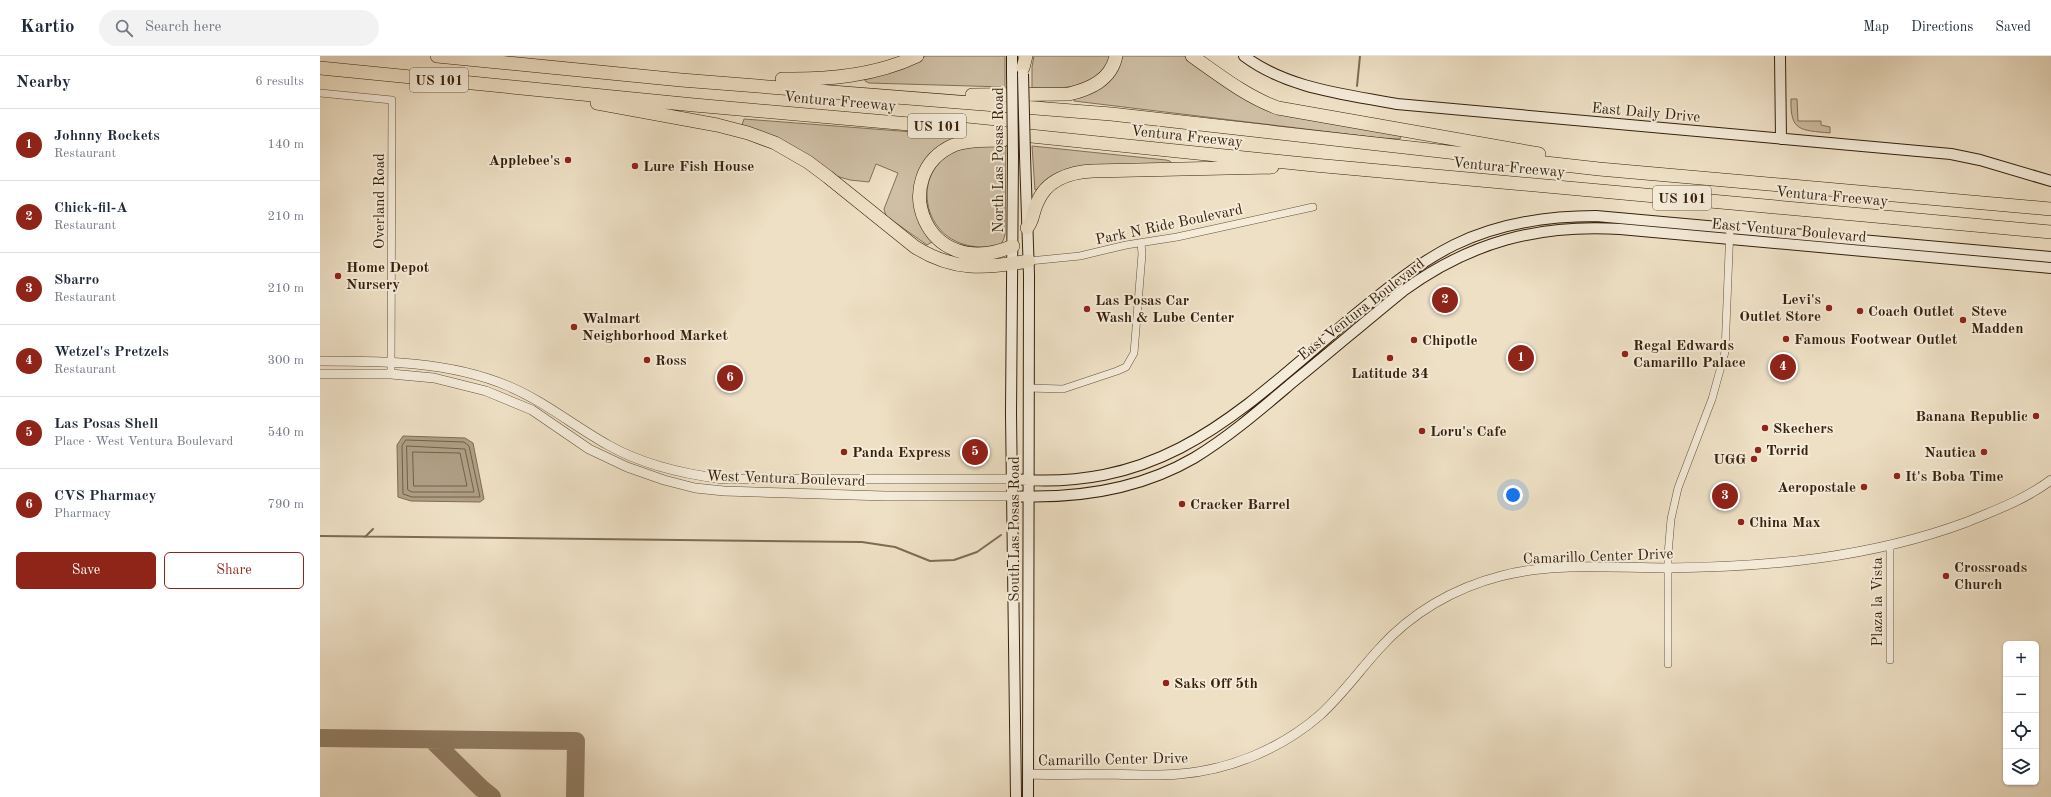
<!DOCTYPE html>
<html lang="en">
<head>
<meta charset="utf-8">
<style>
	body { margin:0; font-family:"Old Standard TT",serif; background:#f2f2f3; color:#1f2937 }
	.controls { position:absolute; right:12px; bottom:12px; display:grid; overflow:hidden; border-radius:6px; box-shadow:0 1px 3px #0004 }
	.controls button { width:36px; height:36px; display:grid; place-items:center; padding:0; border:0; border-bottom:1px solid #e0e1e3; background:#fff; color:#1f2937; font:20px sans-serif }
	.you { position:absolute; left:1193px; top:439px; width:14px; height:14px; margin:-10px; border:3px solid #fff; border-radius:50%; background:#1a73e8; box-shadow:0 0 0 6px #1a73e833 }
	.badge { display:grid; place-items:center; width:26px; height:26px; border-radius:50%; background:#8f2418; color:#fff; font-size:13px; font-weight:700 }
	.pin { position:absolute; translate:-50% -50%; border:2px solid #fff; box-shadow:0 1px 4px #0006 }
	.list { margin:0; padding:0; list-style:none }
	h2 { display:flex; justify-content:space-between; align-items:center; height:52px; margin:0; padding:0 16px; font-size:17px }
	h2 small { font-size:13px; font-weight:400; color:#747a83 }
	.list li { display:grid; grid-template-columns:26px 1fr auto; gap:12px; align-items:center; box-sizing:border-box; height:72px; padding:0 16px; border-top:1px solid #e0e1e3 }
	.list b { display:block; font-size:15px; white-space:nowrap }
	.list p { margin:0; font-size:13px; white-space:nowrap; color:#747a83 }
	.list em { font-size:13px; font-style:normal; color:#747a83 }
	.actions { display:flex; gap:8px; padding:12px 16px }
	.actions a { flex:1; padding:9px 0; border:1px solid #8f2418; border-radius:6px; text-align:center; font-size:14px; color:#8f2418 }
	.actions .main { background:#8f2418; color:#fff }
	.icon { flex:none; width:22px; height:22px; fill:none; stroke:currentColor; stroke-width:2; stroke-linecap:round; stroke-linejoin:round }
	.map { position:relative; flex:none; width:1731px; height:741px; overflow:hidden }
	header { display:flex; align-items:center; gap:24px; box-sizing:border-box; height:56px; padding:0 20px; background:#fff; border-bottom:1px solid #e0e1e3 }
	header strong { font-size:19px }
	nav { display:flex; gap:22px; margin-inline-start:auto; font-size:14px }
	.search { width:280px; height:36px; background:#f2f2f3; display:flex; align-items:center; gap:10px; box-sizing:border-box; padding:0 14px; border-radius:22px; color:#747a83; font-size:15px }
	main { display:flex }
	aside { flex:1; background:#fff }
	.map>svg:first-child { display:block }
	.green { fill:#cfbfa5; stroke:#827058 }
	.water { fill:#af9f86; stroke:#7e6c55 }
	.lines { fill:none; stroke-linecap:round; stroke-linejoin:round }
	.shore { stroke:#726048; stroke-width:1 }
	.stream { stroke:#7e6c55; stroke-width:2 }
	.taxiway { stroke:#928068; stroke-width:18 }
	.minor-casing { stroke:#63503a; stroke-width:8 }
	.tertiary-casing { stroke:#63503a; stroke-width:10 }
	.secondary-casing { stroke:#35200b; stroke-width:12 }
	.motorway-casing { stroke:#35200b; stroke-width:14 }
	.minor { stroke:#f4ebd9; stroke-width:7 }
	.tertiary { stroke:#f4ebd9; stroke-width:9 }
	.secondary { stroke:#f4ebd9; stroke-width:10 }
	.motorway { stroke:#eee0c5; stroke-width:13 }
	.secondary-bridge-casing { stroke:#35200b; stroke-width:12; stroke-linecap:butt }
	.secondary-bridge { stroke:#f4ebd9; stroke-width:10 }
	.poi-dot { fill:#8f2418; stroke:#f4ebd9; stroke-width:1.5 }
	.labels { text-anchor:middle; stroke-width:4; stroke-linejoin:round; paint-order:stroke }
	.shield { fill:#f4ebd9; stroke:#6e5d49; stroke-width:1 }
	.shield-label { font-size:14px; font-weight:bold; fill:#35200b }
	.street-label { font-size:15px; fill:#35200b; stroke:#f4ebd9 }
	.poi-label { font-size:15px; font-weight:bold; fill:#35200b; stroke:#f4ebd9; text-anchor:start }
</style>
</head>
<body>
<header>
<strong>Kartio</strong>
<div class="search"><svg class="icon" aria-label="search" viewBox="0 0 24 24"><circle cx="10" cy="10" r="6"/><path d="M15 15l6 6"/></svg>Search here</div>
<nav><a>Map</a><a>Directions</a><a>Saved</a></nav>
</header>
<main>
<aside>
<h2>Nearby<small>6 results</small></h2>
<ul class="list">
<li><span class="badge">1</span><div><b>Johnny Rockets</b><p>Restaurant</p></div><em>140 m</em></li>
<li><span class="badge">2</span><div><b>Chick-fil-A</b><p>Restaurant</p></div><em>210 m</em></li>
<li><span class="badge">3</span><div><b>Sbarro</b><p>Restaurant</p></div><em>210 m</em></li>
<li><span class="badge">4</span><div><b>Wetzel's Pretzels</b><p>Restaurant</p></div><em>300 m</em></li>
<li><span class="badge">5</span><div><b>Las Posas Shell</b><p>Place · West Ventura Boulevard</p></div><em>540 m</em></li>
<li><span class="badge">6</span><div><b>CVS Pharmacy</b><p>Pharmacy</p></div><em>790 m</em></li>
</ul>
<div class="actions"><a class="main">Save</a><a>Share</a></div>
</aside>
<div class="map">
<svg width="1731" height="741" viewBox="0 0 1731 741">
	<rect width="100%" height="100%" fill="#eee0c5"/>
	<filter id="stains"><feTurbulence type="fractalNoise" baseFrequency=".005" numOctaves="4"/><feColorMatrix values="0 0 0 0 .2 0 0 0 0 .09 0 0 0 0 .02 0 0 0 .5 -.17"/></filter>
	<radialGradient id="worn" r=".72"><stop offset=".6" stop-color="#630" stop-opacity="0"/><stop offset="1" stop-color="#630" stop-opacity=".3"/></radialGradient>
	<!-- green -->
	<path class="green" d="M606 0H685V31L549 27 545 25V22Z
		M714 0H791C775 35 745 32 712 32V11Z
		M800 0H864L921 40 1082 78 1080 83 1060 82 754 45V40Z
		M1471 43H1477L1478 65H1501V69L1510 71V77C1481 74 1470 76 1471 43Z
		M424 63 632 79 633 86 601 120 615 184 607 189 566 160 564 153 578 117 556 108 549 126 530 124 516 120 422 69Z
		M686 89 685 179 683 185C678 192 669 191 661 191 599 190 587 109 643 92 655 88 672 89 686 89Z
		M712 90 846 104 850 105 852 108 788 110 715 134Z"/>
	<!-- water -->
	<path class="water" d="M83 380 145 382 153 387 164 443 160 446 91 445 78 441 77 389Z"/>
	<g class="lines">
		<!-- shore -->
		<path class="shore" d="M86 384 144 386 149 390 160 441H92L83 438 82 390Z
			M87 390 145 393 154 436H92L88 434Z
			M93 396 140 397 147 430H94Z"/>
		<!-- stream -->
		<path class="stream" d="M1037 30 1040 0
			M0 480 542 486 575 491 610 505 634 504 657 496 681 479
			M45 481 53 473"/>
		<!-- taxiway -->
		<path class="taxiway" d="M0 682 256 685 255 741
			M112 684 161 732 172 741"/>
		<!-- minor casing -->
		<g class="minor-casing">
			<path id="minor" d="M0 37 72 44 71 318
				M709 205 760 200 806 189 857 181 993 151
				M708 332 743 333 797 315 806 311 814 297 822 198 821 187
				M1570 604V489
				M1348 608V498L1351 463 1358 432 1392 343 1405 296 1410 171"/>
		</g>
		<!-- tertiary casing -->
		<g class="tertiary-casing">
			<path id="tertiary" d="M0 305C63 305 129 305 188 330 224 345 254 370 288 389 323 409 363 418 403 423H692
				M0 318H71L114 322 166 335 212 354 269 393 307 411 344 424 375 432 404 435 565 440H692
				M709 718C736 719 764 718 792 718 814 719 837 720 859 718 910 714 961 693 1000 659 1022 639 1039 615 1059 593 1091 557 1134 532 1181 520 1234 506 1293 512 1347 512 1449 511 1550 502 1647 466 1676 454 1706 443 1731 424"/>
		</g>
		<!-- secondary casing -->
		<g class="secondary-casing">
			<path id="secondary" d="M924 0C968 33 1025 38 1077 48L1631 98 1660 104 1731 125
				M1460 0 1461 83
				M692 16V0
				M705 100 709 219 708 741
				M693 101 691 358 696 741
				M692 423C846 437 922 353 1031 262 1064 235 1096 208 1134 189 1179 167 1226 160 1276 160L1731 201
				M692 440C755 443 819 434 874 402 910 380 941 353 973 326 1010 296 1046 265 1083 235 1150 186 1218 168 1300 173L1731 212"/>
		</g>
		<!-- motorway casing -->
		<g class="motorway-casing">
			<path id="motorway" d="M117 0 361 24 791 58 1279 113 1731 153
				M872 0C899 19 927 41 958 52L1219 98
				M0 12 374 49 612 70 994 109 1731 176
				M703 12 706 0
				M462 23C508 24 555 20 597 0
				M652 39 749 38C770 33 791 24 796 0
				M277 47 397 69 428 77 455 87 488 106 508 121 595 191C635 216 664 212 709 205
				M683 84C667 85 649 83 634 89 567 118 604 228 693 190
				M707 172C714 163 712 157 717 147 726 124 750 116 773 115L952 111"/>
		</g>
		<!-- minor -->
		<use href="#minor" class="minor"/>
		<!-- tertiary -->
		<use href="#tertiary" class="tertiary"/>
		<!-- secondary -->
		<use href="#secondary" class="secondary"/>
		<!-- motorway -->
		<use href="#motorway" class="motorway"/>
		<!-- secondary-bridge casing -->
		<g class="secondary-bridge-casing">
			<path id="secondary-bridge" d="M692 16 693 101
				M703 18 705 100"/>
		</g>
		<!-- secondary-bridge -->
		<use href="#secondary-bridge" class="secondary-bridge"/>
	</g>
	<!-- markers -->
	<g class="poi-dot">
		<circle cx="248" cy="104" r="4"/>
		<circle cx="315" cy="110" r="4"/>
		<circle cx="18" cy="220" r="4"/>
		<circle cx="1509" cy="252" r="4"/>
		<circle cx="767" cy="253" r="4"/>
		<circle cx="1540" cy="255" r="4"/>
		<circle cx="1643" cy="264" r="4"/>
		<circle cx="254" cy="271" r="4"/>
		<circle cx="1466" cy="283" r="4"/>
		<circle cx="1094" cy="284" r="4"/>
		<circle cx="1305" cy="298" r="4"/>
		<circle cx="1070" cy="302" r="4"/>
		<circle cx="327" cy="304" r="4"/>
		<circle cx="1716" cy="360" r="4"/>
		<circle cx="1445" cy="372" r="4"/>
		<circle cx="1102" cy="375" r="4"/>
		<circle cx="1438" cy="394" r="4"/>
		<circle cx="524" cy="396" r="4"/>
		<circle cx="1664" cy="396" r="4"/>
		<circle cx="1434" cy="403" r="4"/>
		<circle cx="1577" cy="420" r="4"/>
		<circle cx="1544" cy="431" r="4"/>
		<circle cx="862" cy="448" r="4"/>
		<circle cx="1421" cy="466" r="4"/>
		<circle cx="1626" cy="520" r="4"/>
		<circle cx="846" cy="627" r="4"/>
	</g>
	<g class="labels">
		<!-- shield labels -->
		<g class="shield">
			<rect x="90" y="12" width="58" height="24" rx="3"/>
			<rect x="588" y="58" width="58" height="24" rx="3"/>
			<rect x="1333" y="130" width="58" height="24" rx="3"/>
		</g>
		<g class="shield-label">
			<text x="119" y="29">US 101</text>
			<text x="617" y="75">US 101</text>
			<text x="1362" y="147">US 101</text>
		</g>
		<!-- street labels -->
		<g class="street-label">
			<text transform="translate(520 45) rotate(5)" y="5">Ventura Freeway</text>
			<text transform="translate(1326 56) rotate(5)" y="5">East Daily Drive</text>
			<text transform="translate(867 80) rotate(6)" y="5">Ventura Freeway</text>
			<text transform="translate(678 104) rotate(-90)" y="5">North Las Posas Road</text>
			<text transform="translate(1189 111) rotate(5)" y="5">Ventura Freeway</text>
			<text transform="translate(1512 140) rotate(5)" y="5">Ventura Freeway</text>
			<text transform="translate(59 145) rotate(-90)" y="5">Overland Road</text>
			<text transform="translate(849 168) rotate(-12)" y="5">Park N Ride Boulevard</text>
			<text transform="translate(1469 174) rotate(5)" y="5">East Ventura Boulevard</text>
			<text transform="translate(1041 253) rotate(-38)" y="5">East Ventura Boulevard</text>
			<text transform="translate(466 422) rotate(2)" y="5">West Ventura Boulevard</text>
			<text transform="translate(694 473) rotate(-90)" y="5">South Las Posas Road</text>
			<text transform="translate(1278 500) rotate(-2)" y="5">Camarillo Center Drive</text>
			<text transform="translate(1557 546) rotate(-90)" y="5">Plaza la Vista</text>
			<text transform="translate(793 703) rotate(-1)" y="5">Camarillo Center Drive</text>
		</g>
		<!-- poi labels -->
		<g class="poi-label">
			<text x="240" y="109" text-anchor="end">Applebee's</text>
			<text x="323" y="115">Lure Fish House</text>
			<text x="26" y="216">Home Depot<tspan x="26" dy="17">Nursery</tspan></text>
			<text x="1501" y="248" text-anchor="end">Levi's<tspan x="1501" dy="17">Outlet Store</tspan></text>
			<text x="775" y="249">Las Posas Car<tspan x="775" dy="17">Wash &amp; Lube Center</tspan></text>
			<text x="1548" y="260">Coach Outlet</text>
			<text x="1651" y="260">Steve<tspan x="1651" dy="17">Madden</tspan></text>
			<text x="262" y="267">Walmart<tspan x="262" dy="17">Neighborhood Market</tspan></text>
			<text x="1474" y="288">Famous Footwear Outlet</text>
			<text x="1102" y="289">Chipotle</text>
			<text x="1313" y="294">Regal Edwards<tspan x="1313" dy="17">Camarillo Palace</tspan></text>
			<text x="335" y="309">Ross</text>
			<text x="1070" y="322" text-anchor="middle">Latitude 34</text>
			<text x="1708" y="365" text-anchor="end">Banana Republic</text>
			<text x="1453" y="377">Skechers</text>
			<text x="1110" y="380">Loru's Cafe</text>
			<text x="1446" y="399">Torrid</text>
			<text x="532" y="401">Panda Express</text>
			<text x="1656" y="401" text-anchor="end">Nautica</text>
			<text x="1426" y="408" text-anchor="end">UGG</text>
			<text x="1585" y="425">It's Boba Time</text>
			<text x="1536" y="436" text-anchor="end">Aeropostale</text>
			<text x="870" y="453">Cracker Barrel</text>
			<text x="1429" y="471">China Max</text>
			<text x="1634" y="516">Crossroads<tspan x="1634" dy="17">Church</tspan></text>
			<text x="854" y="632">Saks Off 5th</text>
		</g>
	</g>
	<rect width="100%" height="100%" filter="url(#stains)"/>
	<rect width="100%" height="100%" fill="url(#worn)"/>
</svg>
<div class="controls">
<button>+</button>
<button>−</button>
<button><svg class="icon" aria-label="locate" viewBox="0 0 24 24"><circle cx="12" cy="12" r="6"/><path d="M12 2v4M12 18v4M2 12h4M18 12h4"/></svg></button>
<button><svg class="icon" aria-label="layers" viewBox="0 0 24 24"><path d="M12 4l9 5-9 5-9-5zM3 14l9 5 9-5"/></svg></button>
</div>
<div class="you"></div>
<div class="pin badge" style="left:1201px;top:302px">1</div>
<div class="pin badge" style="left:1125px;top:244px">2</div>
<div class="pin badge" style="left:1405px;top:440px">3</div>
<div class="pin badge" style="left:1463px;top:311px">4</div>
<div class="pin badge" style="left:655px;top:396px">5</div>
<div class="pin badge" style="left:410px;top:322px">6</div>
</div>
</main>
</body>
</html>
